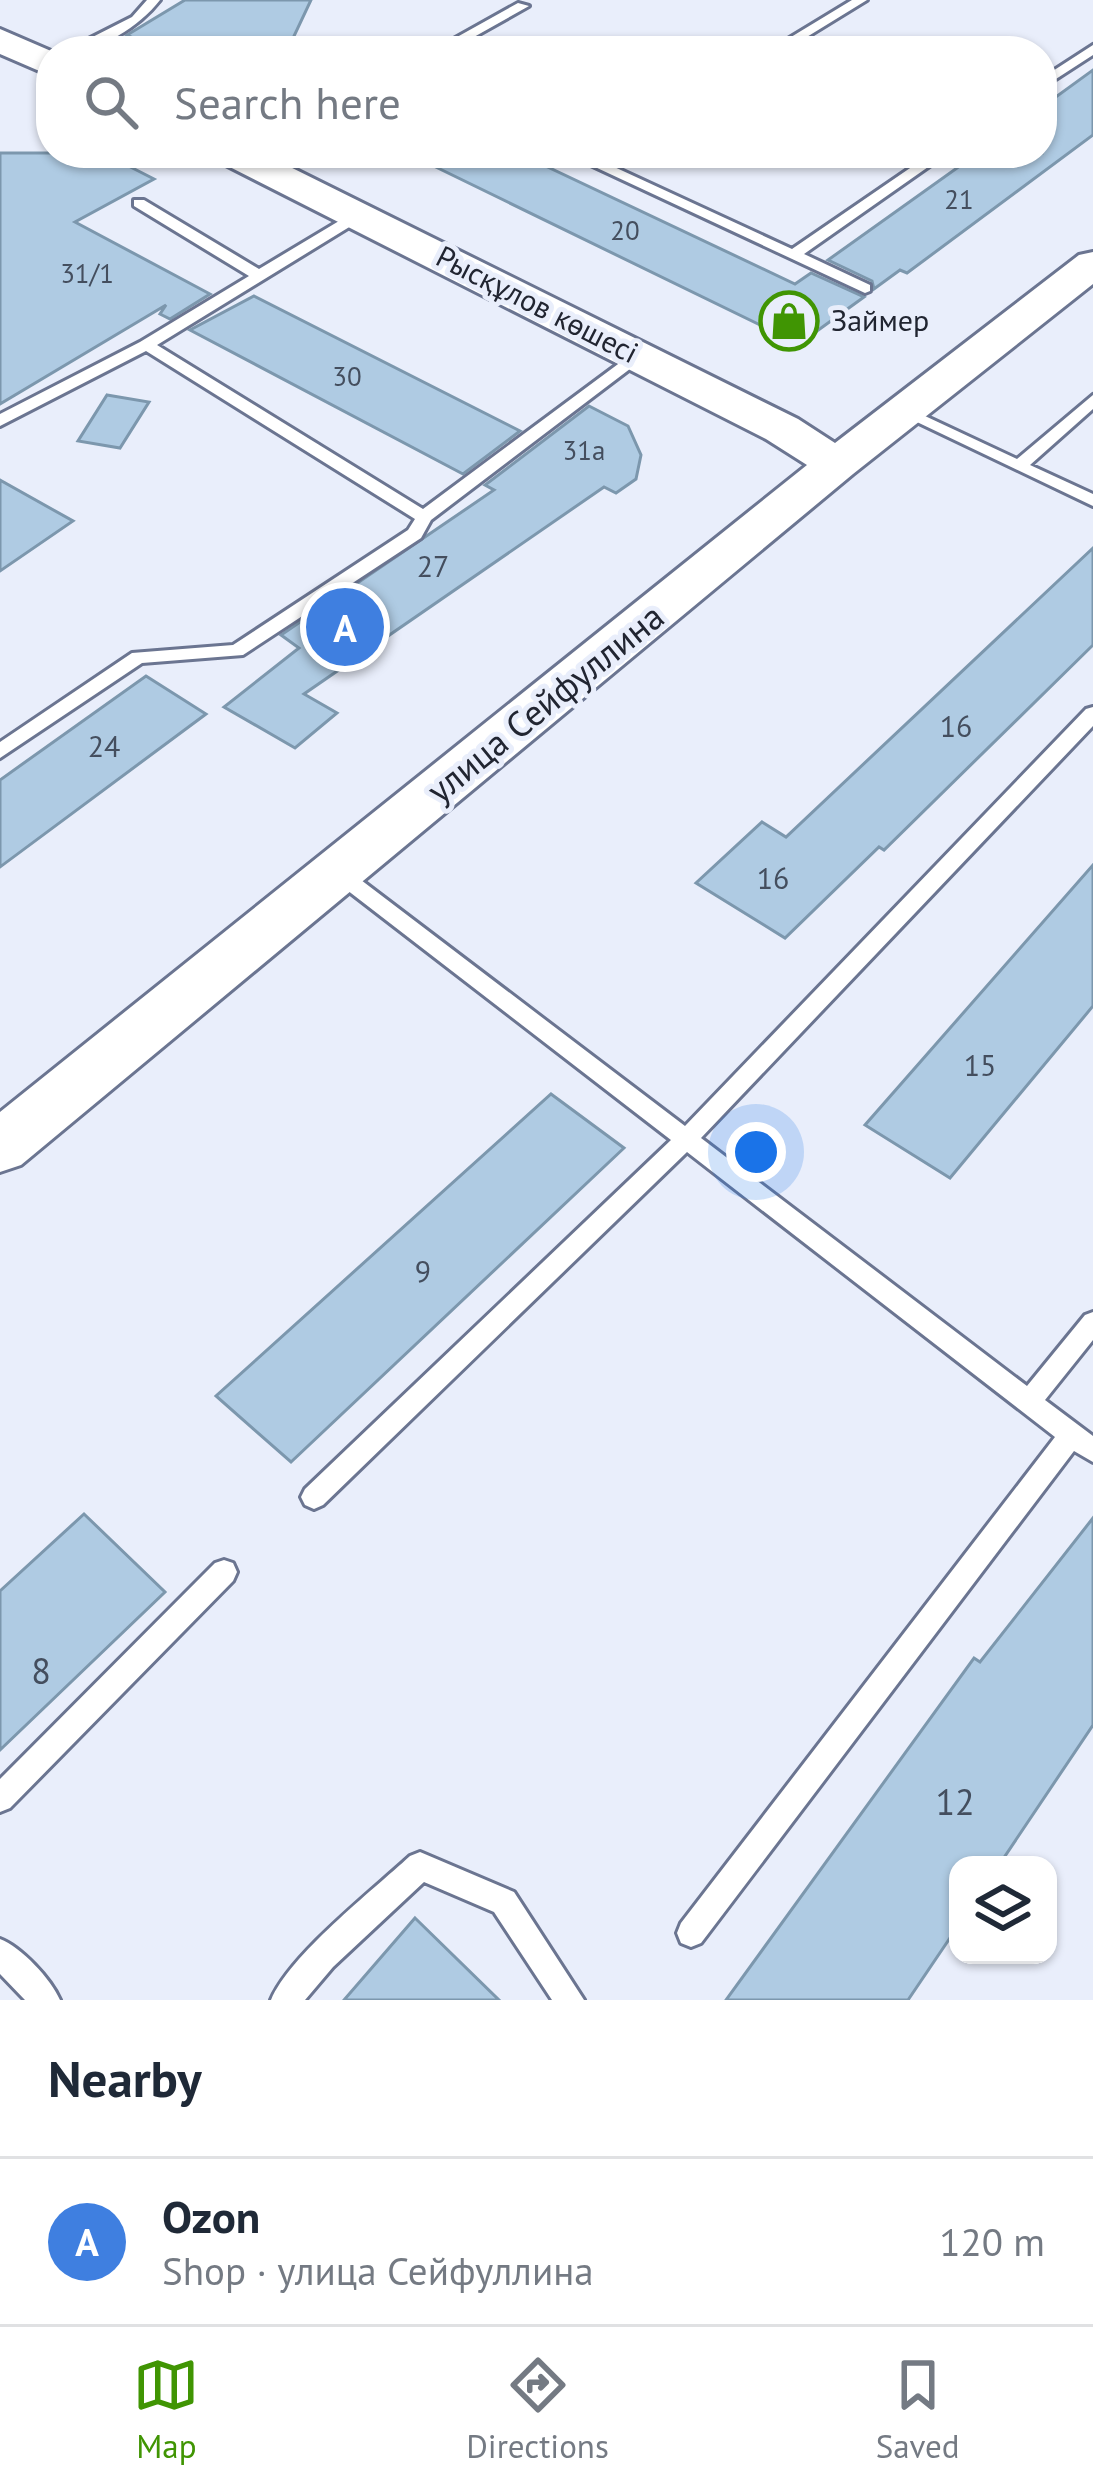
<!DOCTYPE html>
<html lang="en">
<head>
<meta charset="utf-8">
<style>
	body { margin:0; font-family:"PT Sans",sans-serif; background:#f6f6f7; color:#1f2937 }
	.controls { position:absolute; right:36px; bottom:36px; display:grid; overflow:hidden; border-radius:24px; box-shadow:0 3px 9px #0004 }
	.controls button { width:108px; height:108px; display:grid; place-items:center; padding:0; border:0; border-bottom:3px solid #e0e1e3; background:#fff; color:#1f2937; font:60px sans-serif }
	.you { position:absolute; left:756px; top:1152px; width:42px; height:42px; margin:-30px; border:9px solid #fff; border-radius:50%; background:#1a73e8; box-shadow:0 0 0 18px #1a73e833 }
	.badge { display:grid; place-items:center; width:78px; height:78px; border-radius:50%; background:#409503; color:#fff; font-size:39px; font-weight:700 }
	.pin { position:absolute; translate:-50% -50%; border:6px solid #fff; box-shadow:0 3px 12px #0006 }
	.list { margin:0; padding:0; list-style:none }
	h2 { display:flex; justify-content:space-between; align-items:center; height:156px; margin:0; padding:0 48px; font-size:51px }
	h2 small { font-size:39px; font-weight:400; color:#747a83 }
	.list li { display:grid; grid-template-columns:78px 1fr auto; gap:36px; align-items:center; box-sizing:border-box; height:168px; padding:0 48px; border-top:3px solid #e0e1e3 }
	.list b { display:block; font-size:45px; white-space:nowrap }
	.list p { margin:0; font-size:39px; white-space:nowrap; color:#747a83 }
	.list em { font-size:39px; font-style:normal; color:#747a83 }
	.icon { flex:none; width:66px; height:66px; fill:none; stroke:currentColor; stroke-width:2; stroke-linecap:round; stroke-linejoin:round }
	.map { position:relative; flex:none; width:1093px; height:2000px; overflow:hidden }
	.search { position:absolute; background:#fff; box-shadow:0 3px 9px #0004; left:36px; right:36px; top:36px; height:132px; display:flex; align-items:center; gap:30px; box-sizing:border-box; padding:0 42px; border-radius:48px; color:#747a83; font-size:45px }
	.sheet { height:324px; background:#fff }
	nav { display:flex; justify-content:space-around; align-items:center; box-sizing:border-box; height:168px; border-top:3px solid #e0e1e3; background:#fff; font-size:33px; color:#747a83 }
	nav a { display:grid; justify-items:center; gap:6px }
	nav .on { color:#409503 }
	.map>svg:first-child { display:block }
	.building { fill:#afcbe3; stroke:#7c97ad; stroke-width:3 }
	.lines { fill:none; stroke-linecap:round; stroke-linejoin:round }
	.service-casing { stroke:#6b7591; stroke-width:6 }
	.tertiary-casing { stroke:#6b7591; stroke-width:6 }
	.service { fill:#fff; fill-rule:evenodd }
	.tertiary { fill:#fff; fill-rule:evenodd }
	.labels { text-anchor:middle; stroke-width:10; stroke-linejoin:round; paint-order:stroke }
	.far-number-label { font-size:27px; fill:#444e5e }
	.far-street-label { font-size:30px; fill:#212531; stroke:#e9eefb }
	.far-poi-label { font-size:30px; fill:#212531; stroke:#e9eefb; text-anchor:start }
	.number-label { font-size:30px; fill:#444e5e }
	.street-label { font-size:36px; fill:#212531; stroke:#e9eefb }
	.near-number-label { font-size:36px; fill:#444e5e }
</style>
</head>
<body>
<div class="map">
<svg width="1093" height="2000" viewBox="0 0 1093 2000">
	<rect width="100%" height="100%" fill="#e9eefb"/>
	<!-- building -->
	<path class="building" d="M185 0H311L287 51H161L127 35Z
		M1093 70V135L907 273 900 270 874 289 872 281 828 260 978 153H1042V107Z
		M0 153H103L154 179 75 222 210 294 170 319 160 314 166 305 0 404Z
		M407 153H518L795 284 811 273 864 297 799 344Z
		M254 296 520 431 463 474 190 330Z
		M107 395 149 402 120 448 78 441Z
		M589 406 628 426 641 455 636 479 616 493 604 487 304 694 337 713 295 748 224 707 299 648 281 635 494 490 485 485Z
		M0 480 73 521 0 571Z
		M1093 548V645L884 850 879 847 785 938 696 883 762 822 786 837Z
		M146 676 206 714 0 867V780Z
		M1093 865V1006L950 1178 865 1125Z
		M551 1094 624 1148 291 1462 216 1396Z
		M84 1514 165 1592 0 1750V1591Z
		M1093 1518V1725L999 1865H958V1926L908 2000H726L974 1658 980 1662Z
		M415 1918 499 2000H344Z"/>
	<g class="lines">
		<!-- service casing -->
		<g class="service-casing">
			<path id="service" d="M147 0H160C139 27 101 51 65 51L132 17Z
				M852 0H867L784 51H768Z
				M518 3 529 6 449 51H432Z
				M1093 45V55L1042 88V78Z
				M565 153H584L792 249 932 153H948L804 254 870 285V291L865 293Z
				M134 200H144L259 269 354 212H364V218L157 345 423 509 633 353 639 351 647 356 431 520 421 538 243 655 142 663 0 758V742L132 653 233 645 408 530 415 519 146 351 0 426V414L140 342 249 276 134 206Z
				M1093 395V409L1030 465 1093 494V506L896 412 898 409H910L1017 459Z
				M1093 707V726L701 1138 1027 1386 1085 1315 1093 1312V1340L1045 1400 1093 1436V1462L1074 1451 701 1943 691 1947 681 1943 677 1933 681 1923 1055 1437 687 1152 323 1505 314 1509 305 1505 301 1497 305 1489 671 1140 347 890 326 881 323 876 333 869 361 880 685 1126 1086 709Z
				M224 1560 233 1563 237 1572 233 1581 10 1808 0 1812V1779L215 1563Z
				M420 1852 514 1892 584 2000H552L494 1912 424 1882 333 1967 305 2000H271C290 1955 372 1891 410 1856Z
				M0 1939C21 1947 51 1979 60 2000H25L0 1974Z"/>
		</g>
		<!-- tertiary casing -->
		<g class="tertiary-casing">
			<path id="tertiary" d="M0 29 51 51V76L0 54Z
				M213 153H262L798 419 835 443 1079 255 1093 252V284L853 474 21 1165 0 1172V1112L807 465 766 439 218 161Z"/>
		</g>
		<!-- service -->
		<use href="#service" class="service"/>
		<!-- tertiary -->
		<use href="#tertiary" class="tertiary"/>
	</g>
	<!-- icons -->
	<defs>
		<g id="shop-ring" transform="scale(3)"><circle r="9.5" fill="#e9eefb" stroke="#409503" stroke-width="1.5"/><path d="M-5-2.5h2.3a2.7 3.5 0 0 1 5.4 0H5L5.5 6h-11ZM-1.5-2.5h3a1.5 2.3 0 0 0-3 0Z" fill="#409503"/></g>
	</defs>
	<g fill-rule="evenodd">
		<use href="#shop-ring" x="789" y="321"/>
	</g>
	<g class="labels">
		<!-- far-number labels -->
		<g class="far-number-label">
			<text x="959" y="209">21</text>
			<text x="625" y="240">20</text>
			<text x="87" y="283">31/1</text>
			<text x="347" y="386">30</text>
			<text x="584" y="460">31а</text>
		</g>
		<!-- far-street labels -->
		<g class="far-street-label">
			<text transform="translate(537 305) rotate(27)" y="10">Рысқұлов көшесі</text>
		</g>
		<!-- far-poi labels -->
		<g class="far-poi-label">
			<text x="831" y="331">Займер</text>
		</g>
		<!-- number labels -->
		<g class="number-label">
			<text x="433" y="577">27</text>
			<text x="956" y="737">16</text>
			<text x="104" y="757">24</text>
			<text x="773" y="889">16</text>
			<text x="980" y="1076">15</text>
			<text x="423" y="1282">9</text>
		</g>
		<!-- street labels -->
		<g class="street-label">
			<text transform="translate(545 703) rotate(-39)" y="13">улица Сейфуллина</text>
		</g>
		<!-- near-number labels -->
		<g class="near-number-label">
			<text x="41" y="1684">8</text>
			<text x="955" y="1815">12</text>
		</g>
	</g>
</svg>
<div class="controls">
<button><svg class="icon" aria-label="layers" viewBox="0 0 24 24"><path d="M12 4l9 5-9 5-9-5zM3 14l9 5 9-5"/></svg></button>
</div>
<div class="you"></div>
<div class="pin badge" style="left:345px;top:627px;background:#3f7fe0">A</div>
<div class="search"><svg class="icon" aria-label="search" viewBox="0 0 24 24"><circle cx="10" cy="10" r="6"/><path d="M15 15l6 6"/></svg>Search here</div>
</div>
<section class="sheet">
<h2>Nearby<small></small></h2>
<ul class="list">
<li><span class="badge" style="background:#3f7fe0">A</span><div><b>Ozon</b><p>Shop · улица Сейфуллина</p></div><em>120 m</em></li>
</ul>
</section>
<nav>
<a class="on"><svg class="icon" aria-label="map" viewBox="0 0 24 24"><path d="M3 6l6-2 6 2 6-2v14l-6 2-6-2-6 2zM9 4v14M15 6v14"/></svg>Map</a>
<a><svg class="icon" aria-label="directions" viewBox="0 0 24 24"><path d="M12 3l9 9-9 9-9-9zM9 14v-3h6M13 9l2 2-2 2"/></svg>Directions</a>
<a><svg class="icon" aria-label="saved" viewBox="0 0 24 24"><path d="M7 4h10v16l-5-4-5 4z"/></svg>Saved</a>
</nav>
</body>
</html>
